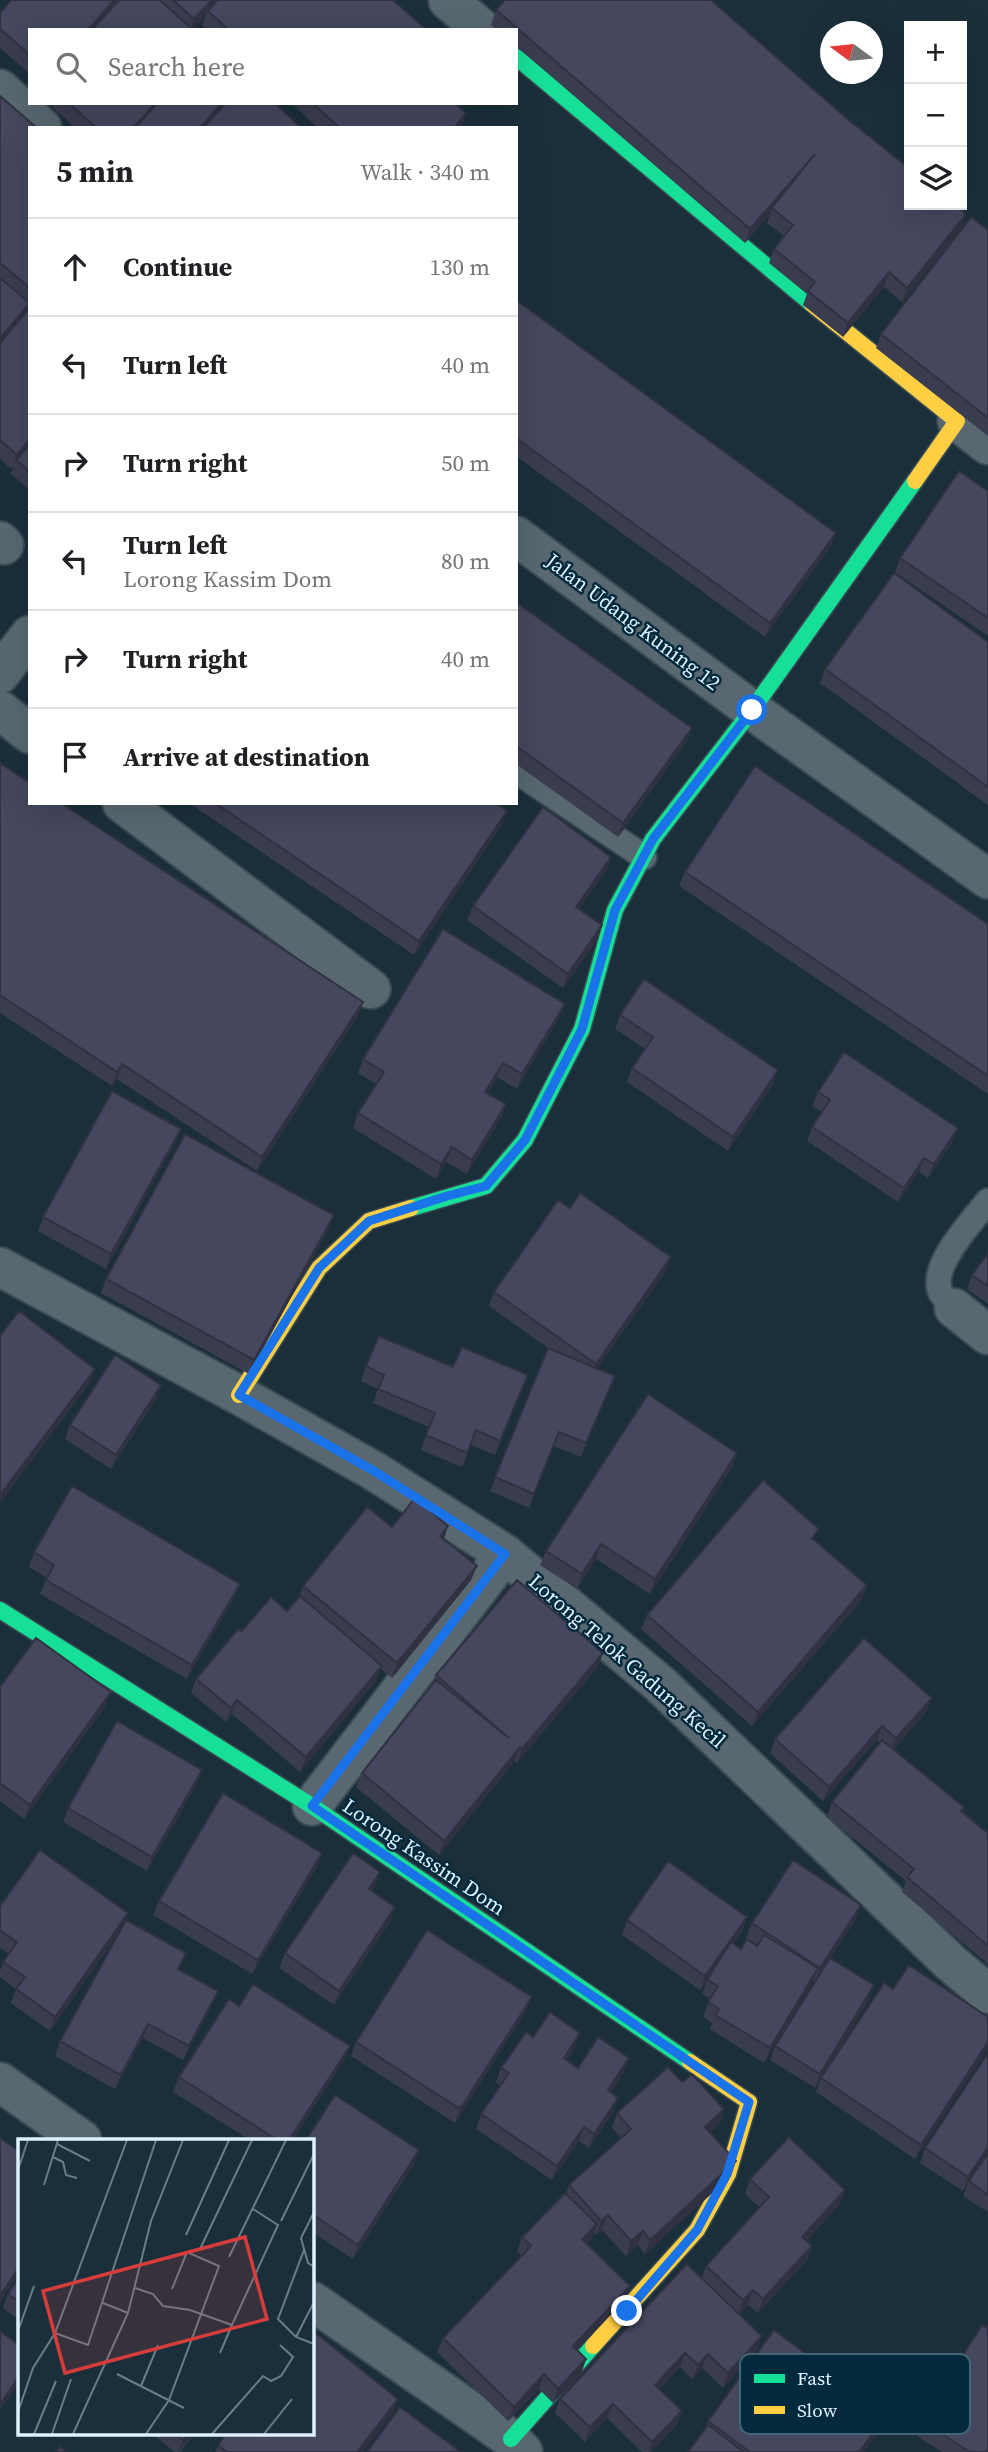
<!DOCTYPE html>
<html lang="en">
<head>
<meta charset="utf-8">
<style>
	body { margin:0; font-family:"Source Serif 4",serif; background:#f2f2f2; color:#202124 }
	.controls { position:absolute; right:21px; top:21px; display:grid; overflow:hidden; border-radius:0px; box-shadow:0 7px 28px #0002 }
	.controls button { width:63px; height:63px; display:grid; place-items:center; padding:0; border:0; border-bottom:2px solid #e0e0e0; background:#fff; color:#202124; font:35px sans-serif }
	.compass { position:absolute; left:820px; top:21px; width:63px; height:63px; border-radius:50%; background:#fff; box-shadow:0 7px 28px #0002; rotate:285deg }
	.stop { position:absolute; width:21px; height:21px; margin:-16px; border:5px solid #1a73e8; border-radius:50%; background:#fff }
	.stop.end { background:#1a73e8; border-color:#fff; box-shadow:0 2px 7px #0008 }
	.list { margin:0; padding:0; list-style:none }
	h2 { display:flex; justify-content:space-between; align-items:center; height:91px; margin:0; padding:0 28px; font-size:30px }
	h2 small { font-size:23px; font-weight:400; color:#757577 }
	.list li { display:grid; grid-template-columns:46px 1fr auto; gap:21px; align-items:center; box-sizing:border-box; height:98px; padding:0 28px; border-top:2px solid #e0e0e0 }
	.list b { display:block; font-size:26px; white-space:nowrap }
	.list p { margin:0; font-size:23px; white-space:nowrap; color:#757577 }
	.list em { font-size:23px; font-style:normal; color:#757577 }
	.icon { flex:none; width:38px; height:38px; fill:none; stroke:currentColor; stroke-width:2; stroke-linecap:round; stroke-linejoin:round }
	.map { position:relative; flex:none; width:988px; height:2452px; overflow:hidden }
	.search { position:absolute; background:#fff; box-shadow:0 7px 28px #0002; left:28px; top:28px; width:490px; height:77px; display:flex; align-items:center; gap:18px; box-sizing:border-box; padding:0 24px; border-radius:0px; color:#757577; font-size:26px }
	.panel { position:absolute; background:#fff; box-shadow:0 7px 28px #0002; left:28px; top:126px; width:490px; height:679px; border-radius:0px }
	.map>svg:first-child { display:block }
	.lines { fill:none; stroke-linecap:round; stroke-linejoin:round }
	.lane-casing { stroke:#3b4b54; stroke-width:28 }
	.street-casing { stroke:#3b4b54; stroke-width:42 }
	.fast-casing { stroke:#3b4b54; stroke-width:19 }
	.slow-casing { stroke:#3b4b54; stroke-width:19 }
	.lane { stroke:#586770; stroke-width:24 }
	.street { stroke:#586770; stroke-width:38 }
	.fast { stroke:#16e098; stroke-width:16 }
	.slow { stroke:#ffcf43; stroke-width:16 }
	.wall { fill:#3a3d50 }
	.shaded-wall { fill:#303241 }
	.building { fill:#44475d; stroke:#303241; stroke-width:2 }
	.route { stroke:#1a73e8; stroke-width:9 }
	.labels { text-anchor:middle; stroke-width:5; stroke-linejoin:round; paint-order:stroke }
	.street-label { font-size:21px; fill:#ddf1fe; stroke:#02293c }
	.inset-road { fill:none; stroke:#697d88; stroke-width:2 }
	.view { fill:#d73c3d; fill-opacity:0.15; stroke:#d73c3d; stroke-width:3.5 }
	.inset-edge { fill:none; stroke:#ddf1fe; stroke-width:3.5 }
	.key { fill:#02293c; stroke:#446576; stroke-width:2 }
	.key-label { font-size:19px; fill:#ddf1fe }
</style>
</head>
<body>
<div class="map">
<svg width="988" height="2452" viewBox="0 0 988 2452">
	<rect width="100%" height="100%" fill="#1b2f3a"/>
	<g class="lines">
		<!-- lane casing -->
		<g class="lane-casing">
			<path id="lane" d="M516 771 644 857
				M954 1308C950 1303 942 1297 940 1291 930 1265 973 1220 988 1201"/>
		</g>
		<!-- street casing -->
		<g class="street-casing">
			<path id="street" d="M448 0 483 30
				M0 89 42 128
				M957 421 988 445
				M516 536 752 710 988 879
				M0 541 4 545
				M0 674 30 635
				M0 710 30 734
				M122 803 371 989
				M0 1267 239 1395 374 1471 505 1554 661 1685 950 1962 988 1994
				M954 1308 988 1335
				M312 1806 505 1554
				M0 2082 82 2140
				M312 2301 511 2439 523 2452"/>
		</g>
		<!-- fast casing -->
		<g class="fast-casing">
			<path id="fast" d="M516 57 812 304
				M411 1208 486 1186 525 1140 582 1029 615 910 653 839 752 710 915 481
				M0 1610 312 1806 690 2062
				M511 2439 593 2346"/>
		</g>
		<!-- slow casing -->
		<g class="slow-casing">
			<path id="slow" d="M812 304 957 421 915 481
				M239 1395 319 1268 369 1221 411 1208
				M593 2346 697 2230 728 2174 749 2102 690 2062"/>
		</g>
		<!-- lane -->
		<use href="#lane" class="lane"/>
		<!-- street -->
		<use href="#street" class="street"/>
		<!-- fast -->
		<use href="#fast" class="fast"/>
		<!-- slow -->
		<use href="#slow" class="slow"/>
	</g>
	<!-- wall -->
	<path class="wall" d="M11 0H393L427 30H207L202 25 206 15 193 30H30V74L0 48V13Z
		M496 10 845 117 966 214 961 229 902 302 884 287 843 337 803 305 807 294 769 263 774 249 784 236 767 223 770 214 745 243 516 46V30H497L491 25Z
		M0 96 30 128V490L11 474 14 466 11 469 0 459Z
		M48 103H275L301 128H75Z
		M291 103H455L466 113 461 128H318Z
		M988 230V436L876 348 881 334Z
		M516 300 836 533 830 547 765 637 516 456Z
		M988 491V636L895 572 900 558Z
		M516 602 692 728 686 742 618 837 516 764Z
		M988 642V805L820 683 825 669Z
		M0 763 363 1002 358 1016 257 1171 117 1079 112 1086 0 1013Z
		M189 803H495L501 826 414 955Z
		M611 857 606 871 579 909 602 925 597 940 563 988 467 920 473 906Z
		M685 872 988 924V1094L679 886Z
		M565 1004 559 1018 517 1089 497 1077 488 1093 506 1104 501 1118 467 1174 446 1162 436 1179 353 1128 358 1113 376 1084 358 1073 363 1059Z
		M620 1015 773 1084 728 1151 627 1082 632 1068 645 1049 615 1029Z
		M818 1092 958 1128 952 1143 928 1178 919 1172 898 1202 807 1141 812 1127 822 1112 812 1106Z
		M181 1129 175 1143 106 1269 38 1231 43 1217Z
		M570 1208 666 1271 597 1368 609 1390 581 1457 554 1446 529 1508 490 1491 548 1348 489 1306 494 1292Z
		M328 1230 249 1374 101 1293 106 1279Z
		M988 1253V1304L967 1289 972 1275Z
		M366 1366 453 1367 523 1389 495 1455 471 1445 462 1467 421 1450 429 1427 373 1403 378 1389 361 1381Z
		M161 1385 156 1399 111 1469 65 1439 70 1425Z
		M737 1453 732 1468 650 1594 596 1559 577 1589 540 1565 546 1551Z
		M448 1526 444 1539 477 1566 471 1580 392 1678 381 1669 377 1680 300 1772 232 1714 226 1722 191 1693 196 1679 242 1631 287 1611 299 1596 303 1586 392 1527Z
		M815 1540 862 1600 752 1726 641 1629 647 1615Z
		M34 1552 234 1598 187 1679 40 1594 47 1578 29 1567Z
		M603 1653 598 1667 517 1763 515 1761 439 1855 356 1787 362 1773 433 1685 436 1675Z
		M0 1687 105 1707 24 1819 0 1801Z
		M932 1698 926 1712 894 1749 988 1833V1964L902 1892 906 1881 827 1817 832 1802 880 1743 877 1740 823 1801 770 1753 775 1739Z
		M202 1770 197 1784 147 1871 63 1822 68 1808Z
		M322 1853 317 1867 252 1974 153 1915 159 1901Z
		M375 1886 372 1891 395 1907 390 1922 334 2005 279 1968 285 1953Z
		M0 1906 126 1920 180 1970 212 2005 183 2060 143 2038 115 2089 55 2056 60 2041 116 1937 50 2031 11 2003 16 1989 0 1977V1971L3 1962 9 1954 0 1948Z
		M747 1917 742 1932 733 1944 741 1949 757 1946 758 1945 746 1938 752 1923 856 1919 830 1958 869 2000 815 2088 770 2060 775 2046 814 1982 813 1981 764 2063 710 2029 712 2023 703 2017 710 1999 702 1994 707 1980 700 1990 622 1935 627 1920Z
		M893 1989 988 2017 915 2159 816 2092 821 2078Z
		M239 2006 350 2046 344 2060 293 2140H250L173 2092 179 2077Z
		M526 2011 455 2123 351 2056 356 2042Z
		M533 2037 575 2047 567 2060 578 2068 624 2072 611 2092 613 2112 589 2148 579 2141 552 2180 476 2129 481 2114 500 2085 496 2082 501 2068Z
		M988 2053V2212L963 2196 968 2184 963 2191 920 2163 925 2148Z
		M682 2082 724 2109 719 2124 710 2132 731 2176 645 2254 638 2245 626 2256 602 2230 596 2235 594 2232 592 2238 587 2243 625 2300 577 2350 586 2359 581 2374 553 2403 539 2389 508 2421 437 2352 443 2338 522 2256 517 2251 522 2237 566 2194 569 2185 621 2138 612 2128 617 2113Z
		M312 2140 414 2164 353 2259 312 2232Z
		M750 2179 840 2204 806 2241 812 2246 807 2260 758 2313 748 2305 739 2314 757 2350 723 2388 702 2368 692 2379 680 2367 659 2389 682 2411 677 2425 651 2452H642L607 2418 585 2442 555 2413 560 2399 702 2278 706 2266 759 2207 745 2194Z
		M19 2277V2320L3 2308 8 2294Z
		M951 2374 988 2452H942L917 2436 921 2425 905 2414 910 2400Z
		M393 2413 363 2452H215L218 2445Z
		M708 2421 882 2428 864 2452H688L705 2429Z
		M151 2433H195L180 2452H175Z"/>
	<!-- shaded-wall -->
	<path class="shaded-wall" d="M114 0H122L95 30H88Z
		M212 0H219L208 11 206 15 193 30H190L194 19Z
		M222 103H230L208 128H200Z
		M466 113 461 128H454Z
		M815 154 772 208 770 214 745 243 750 229Z
		M966 214 961 229 902 302 907 288Z
		M889 272 884 287 843 337 848 323Z
		M30 303 24 317 0 346V338Z
		M30 439V447L16 460 11 469 17 455Z
		M836 533 830 547 765 637 770 623Z
		M692 728 686 742 618 837 623 823Z
		M507 811 501 826 414 955 419 941Z
		M611 857 606 871 571 921 576 907Z
		M602 925 597 940 563 988 568 974Z
		M363 1002 358 1016 257 1171 262 1157Z
		M565 1004 559 1018 517 1089 522 1074Z
		M503 1063 497 1077 480 1106 485 1092Z
		M122 1064 117 1079 112 1086 117 1072Z
		M778 1070 773 1084 728 1151 733 1137Z
		M506 1104 501 1118 467 1174 472 1160Z
		M958 1128 952 1143 928 1178 934 1164Z
		M181 1129 175 1143 106 1269 111 1254Z
		M452 1147 446 1162 436 1179 441 1164Z
		M924 1158 919 1172 898 1202 904 1188Z
		M334 1215 328 1230 249 1374 254 1360Z
		M671 1257 666 1271 590 1379 596 1364Z
		M95 1369 90 1383 0 1503V1495Z
		M528 1375 523 1389 495 1455 500 1441Z
		M615 1376 609 1390 581 1457 586 1443Z
		M161 1385 156 1399 111 1469 116 1455Z
		M737 1453 732 1468 650 1594 655 1579Z
		M448 1526 443 1540 440 1536Z
		M601 1544 596 1559 577 1589 582 1574Z
		M477 1566 471 1580 392 1678 397 1663Z
		M240 1584 234 1598 187 1679 192 1665Z
		M867 1585 862 1600 752 1726 758 1712Z
		M603 1653 598 1667 517 1763 522 1749Z
		M382 1666 377 1680 300 1772 306 1757Z
		M111 1692 105 1707 24 1819 30 1805Z
		M932 1698 926 1712 891 1752 896 1738Z
		M237 1700 232 1714 226 1722 231 1708Z
		M882 1726 877 1740 823 1801 829 1787Z
		M520 1747 515 1761 439 1855 444 1841Z
		M202 1770 197 1784 147 1871 152 1857Z
		M322 1853 317 1867 252 1974 258 1960Z
		M380 1872 375 1886 363 1903 369 1889Z
		M861 1905 856 1919 815 1982 820 1968Z
		M395 1907 390 1922 334 2005 339 1991Z
		M128 1913 123 1927 50 2031 55 2017Z
		M747 1917 742 1932 700 1990 705 1976Z
		M818 1968 813 1982 764 2063 770 2048Z
		M874 1985 869 2000 815 2088 820 2074Z
		M218 1991 212 2005 183 2060 189 2046Z
		M532 1997 526 2011 455 2123 460 2109Z
		M148 2024 143 2038 115 2089 121 2075Z
		M580 2033 575 2047 559 2072 564 2058Z
		M988 2042V2049L915 2159 921 2145Z
		M350 2046 344 2060 293 2140H289Z
		M629 2058 624 2072 603 2105 608 2090Z
		M618 2098 613 2112 589 2148 594 2134Z
		M724 2109 719 2124 700 2142 705 2127Z
		M584 2127 579 2141 552 2180 557 2166Z
		M988 2147V2153L963 2191 968 2177Z
		M419 2150 414 2164 353 2259 358 2245Z
		M736 2161 731 2176 645 2254 650 2240Z
		M845 2190 840 2204 797 2252 802 2237Z
		M608 2215 602 2230 596 2235 601 2221Z
		M597 2224 592 2238 577 2253 582 2239Z
		M643 2231 638 2245 626 2256 631 2241Z
		M812 2246 807 2260 758 2313 763 2299Z
		M19 2267V2273L0 2302V2296Z
		M630 2286 625 2300 567 2360 573 2346Z
		M753 2290 748 2305 738 2315 743 2300Z
		M762 2336 757 2350 723 2388 728 2373Z
		M685 2353 680 2367 650 2399 655 2385Z
		M708 2354 702 2368 692 2379 698 2365Z
		M586 2359 581 2374 553 2403 558 2389Z
		M544 2374 539 2389 508 2421 514 2407Z
		M19 2376V2383L0 2411V2405Z
		M398 2399 393 2413 363 2452H357Z
		M613 2404 607 2418 585 2442 590 2427Z
		M682 2411 677 2425 651 2452H649L652 2442Z
		M887 2414 882 2428 864 2452H859Z
		M189 2433H195L178 2452 183 2440Z"/>
	<!-- building -->
	<path class="building" d="M11 0H114L88 30H30V55L0 29V13Z
		M119 0H160L193 30H92Z
		M173 0H212L194 19Z
		M217 0H393L427 30H229L208 11Z
		M505 0H711L845 117 909 168V205H955L966 214 907 288 889 272 848 323 808 291 815 282 774 249 793 225 772 208 815 154 750 229 496 10Z
		M0 96 37 128H30V288L0 263Z
		M69 103H156L133 128H96Z
		M157 103H222L200 128H135Z
		M226 103H275L301 128H203Z
		M312 103H455L466 113 454 128H340Z
		M971 217 988 230V418L881 334Z
		M0 278 30 303 0 338Z
		M516 300 836 533 770 623 516 438Z
		M30 307V439L17 455 0 440V343Z
		M30 444V472L16 460Z
		M959 471 988 491V618L900 558Z
		M894 573 988 642V787L825 669Z
		M516 602 692 728 623 823 516 746Z
		M0 763 30 783V803H61L363 1002 262 1157 122 1064 117 1072 0 995Z
		M755 766 988 924V1076L685 872Z
		M215 803H495L507 811 419 941Z
		M543 807 611 857 576 907 602 925 568 974 473 906Z
		M443 929 565 1004 522 1074 503 1063 485 1092 506 1104 472 1160 452 1147 441 1164 358 1113 384 1072 363 1059Z
		M644 979 778 1070 733 1137 632 1068 653 1037 620 1015Z
		M844 1052 958 1128 934 1164 924 1158 904 1188 812 1127 830 1100 818 1092Z
		M112 1091 181 1129 111 1254 43 1217Z
		M185 1134 334 1215 254 1360 106 1279Z
		M580 1193 671 1257 596 1364 494 1292 558 1200 570 1208Z
		M988 1253V1286L972 1275Z
		M19 1311 95 1369 0 1495V1336Z
		M379 1336 453 1367 462 1347 528 1375 500 1441 476 1430 467 1453 426 1435 435 1413 378 1389 384 1375 366 1366Z
		M548 1348 615 1376 586 1443 559 1432 534 1494 495 1477Z
		M115 1355 161 1385 116 1455 70 1425Z
		M648 1394 737 1453 655 1579 601 1544 582 1574 546 1551Z
		M763 1480 819 1529 812 1538 867 1585 758 1712 647 1615Z
		M72 1486 240 1584 192 1665 46 1580 54 1565 34 1552Z
		M415 1498 448 1526 440 1536 477 1566 397 1663 303 1586 367 1507 392 1527Z
		M517 1580 603 1653 522 1749 520 1747 444 1841 362 1773 436 1680 509 1738 436 1675Z
		M300 1596 382 1666 306 1757 237 1700 231 1708 196 1679 238 1629 242 1631 271 1597 287 1611Z
		M36 1638 111 1692 30 1805 0 1783V1687Z
		M864 1638 932 1698 896 1738 882 1726 829 1787 775 1739Z
		M117 1721 202 1770 152 1857 68 1808Z
		M882 1740 964 1807 961 1811 988 1833V1946L907 1877 914 1869 832 1802Z
		M223 1793 322 1853 258 1960 159 1901Z
		M40 1850 128 1913 55 2017 16 1989 25 1977 3 1962 17 1942 0 1930V1906Z
		M353 1853 380 1872 369 1889 395 1907 339 1991 285 1953Z
		M793 1860 861 1905 820 1968 752 1923Z
		M668 1861 747 1917 705 1976 627 1920Z
		M126 1920 186 1953 178 1969 218 1991 189 2046 148 2024 121 2075 60 2041Z
		M427 1930 532 1997 460 2109 356 2042Z
		M764 1935 818 1968 770 2048 715 2015 719 2009 708 2002 718 1986 707 1980 731 1942 741 1949 747 1939 757 1946Z
		M830 1958 874 1985 820 2074 775 2046Z
		M909 1965 988 2017V2042L921 2145 821 2078 884 1983 893 1989Z
		M253 1984 350 2046 289 2140H277L179 2077 229 1999 239 2006Z
		M550 2012 580 2033 564 2058 578 2068 598 2037 629 2058 608 2090 618 2098 594 2134 584 2127 557 2166 481 2114 509 2073 501 2068 526 2032 533 2037Z
		M988 2053V2147L968 2177 925 2148Z
		M668 2067 682 2082 692 2074 724 2109 705 2127 736 2161 650 2240 643 2231 631 2241 608 2215 601 2221 569 2185 631 2129 617 2113Z
		M335 2095 419 2150 358 2245 312 2214V2140H306Z
		M789 2137 845 2190 802 2237 812 2246 763 2299 753 2290 743 2300 706 2266 769 2197 750 2179Z
		M0 2138 19 2151V2267L0 2296Z
		M988 2153V2195L969 2181Z
		M565 2193 597 2224 582 2239 630 2286 573 2346 586 2359 558 2389 544 2374 514 2407 443 2338 531 2246 522 2237Z
		M687 2264 762 2336 728 2373 708 2354 698 2365 685 2353 655 2385 682 2411 652 2442 613 2404 590 2427 560 2399Z
		M19 2277V2302L8 2294Z
		M982 2325 988 2329V2452H970L922 2421 928 2412 910 2400 933 2363 951 2374Z
		M312 2330 398 2399 357 2452H227L218 2445 227 2433H312Z
		M774 2330 887 2414 859 2452H750L708 2421Z
		M0 2331 19 2345V2376L0 2405Z
		M400 2407 461 2452H367Z
		M708 2425 744 2452H688Z
		M174 2433H189L183 2440Z
		M60 2447 67 2452H56Z"/>
	<g class="lines">
		<!-- route -->
		<path class="route" d="M627 2311 697 2230 727 2174 749 2102 312 1806 505 1554 374 1471 239 1395 319 1268 369 1221 447 1196 486 1186 525 1140 582 1029 615 910 653 839 752 710"/>
	</g>
	<g class="labels">
		<!-- street labels -->
		<g class="street-label">
			<text transform="translate(633 622) rotate(37)" y="7">Jalan Udang Kuning 12</text>
			<text transform="translate(627 1661) rotate(41)" y="7">Lorong Telok Gadung Kecil</text>
			<text transform="translate(424 1857) rotate(34)" y="7">Lorong Kassim Dom</text>
		</g>
	</g>
	<!-- overview -->
	<g transform="translate(18 2139)">
		<rect width="296" height="296" fill="#1b2f3a"/>
		<path class="inset-road" d="M39 5 72 22M35 18 45 23 48 36 59 39M1 28 10 1M26 46 40 1M263 82 296 15M168 96 211 1M182 110 234 1M286 111 260 180 278 198 296 205M211 118 268 1M295 127 290 124 283 99 296 73M117 149 135 155 145 167 172 171 214 186 260 86 235 70M85 164 110 174M0 192 16 147M37 194 70 206 138 1M278 198 296 163M202 214 214 186M99 235 166 269M123 247 140 206M0 273 15 229 37 194 109 1M16 295 38 242M34 295 53 240M55 295 110 174 133 82 165 1M128 295 151 261 201 127 169 113 154 150M194 295 245 237 253 242 263 237 275 218 262 206M246 295 274 260"/>
		<path class="view" d="M227 98 249 180 47 234 25 152Z"/>
		<rect width="296" height="296" class="inset-edge"/>
	</g>
	<!-- legend -->
	<rect x="740" y="2354" width="230" height="80" rx="10" class="key"/>
	<rect x="754" y="2374" width="31" height="9" fill="#16e098"/>
	<rect x="754" y="2406" width="31" height="8" fill="#ffcf43"/>
	<g class="key-label">
		<text x="797" y="2385">Fast</text>
		<text x="797" y="2417">Slow</text>
	</g>
</svg>
<div class="controls">
<button>+</button>
<button>−</button>
<button><svg class="icon" aria-label="layers" viewBox="0 0 24 24"><path d="M12 4l9 5-9 5-9-5zM3 14l9 5 9-5"/></svg></button>
</div>
<svg class="compass" viewBox="-18 -18 36 36"><path d="M0-13l5 13h-10z" fill="#e53935"/><path d="M0 13l5-13h-10z" fill="#757577"/></svg>
<div class="stop" style="left:752px;top:710px"></div>
<div class="stop end" style="left:627px;top:2311px"></div>
<div class="search"><svg class="icon" aria-label="search" viewBox="0 0 24 24"><circle cx="10" cy="10" r="6"/><path d="M15 15l6 6"/></svg>Search here</div>
<section class="panel">
<h2>5 min<small>Walk · 340 m</small></h2>
<ul class="list">
<li><svg class="icon" aria-label="ahead" viewBox="0 0 24 24"><path d="M12 20V5M6 11l6-6 6 6"/></svg><div><b>Continue</b></div><em>130 m</em></li>
<li><svg class="icon" aria-label="left" viewBox="0 0 24 24"><path d="M17 20v-9H6M10 6l-5 5 5 5"/></svg><div><b>Turn left</b></div><em>40 m</em></li>
<li><svg class="icon" aria-label="right" viewBox="0 0 24 24"><path d="M7 20v-9h11M14 6l5 5-5 5"/></svg><div><b>Turn right</b></div><em>50 m</em></li>
<li><svg class="icon" aria-label="left" viewBox="0 0 24 24"><path d="M17 20v-9H6M10 6l-5 5 5 5"/></svg><div><b>Turn left</b><p>Lorong Kassim Dom</p></div><em>80 m</em></li>
<li><svg class="icon" aria-label="right" viewBox="0 0 24 24"><path d="M7 20v-9h11M14 6l5 5-5 5"/></svg><div><b>Turn right</b></div><em>40 m</em></li>
<li><svg class="icon" aria-label="arrive" viewBox="0 0 24 24"><path d="M6 21V4h12l-3 4 3 4H6"/></svg><div><b>Arrive at destination</b></div></li>
</ul>
</section>
</div>
</body>
</html>
